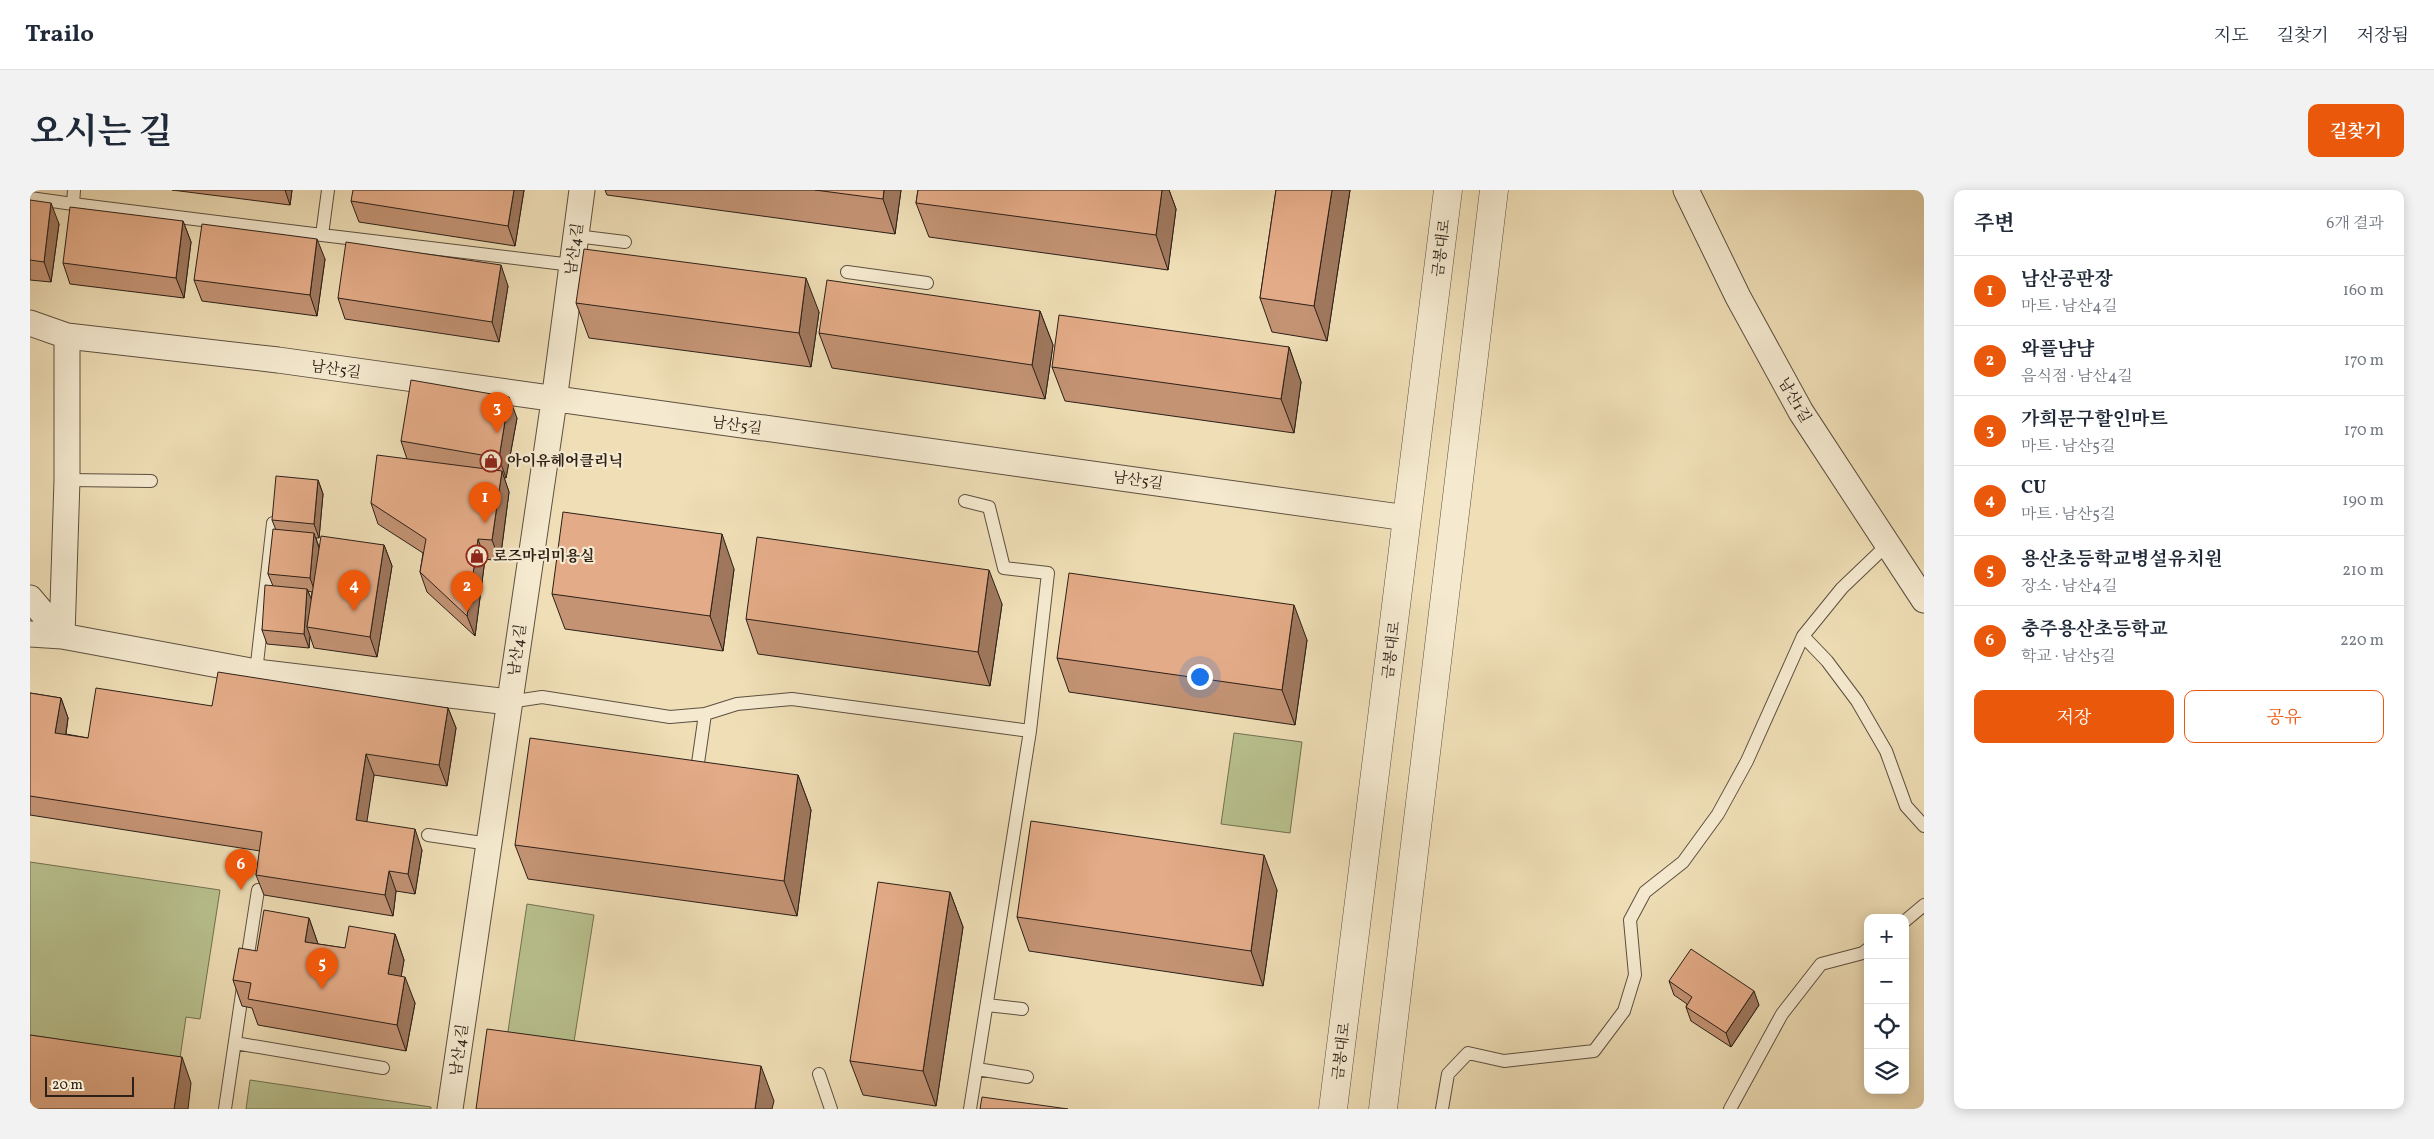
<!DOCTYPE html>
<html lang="ko">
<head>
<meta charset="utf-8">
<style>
	body { margin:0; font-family:Vollkorn,"Noto Serif KR",serif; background:#f2f2f3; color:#1f2937 }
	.controls { position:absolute; right:15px; bottom:15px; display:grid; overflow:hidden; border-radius:10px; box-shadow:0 2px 12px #0003 }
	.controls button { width:45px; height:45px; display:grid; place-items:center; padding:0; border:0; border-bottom:1px solid #e0e1e3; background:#fff; color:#1f2937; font:25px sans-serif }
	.scale { position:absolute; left:15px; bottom:12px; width:89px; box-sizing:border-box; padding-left:5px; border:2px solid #2c2018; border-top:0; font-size:14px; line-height:18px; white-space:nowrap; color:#2c2018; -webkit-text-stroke:4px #f5ead0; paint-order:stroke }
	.you { position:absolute; left:1169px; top:486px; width:18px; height:18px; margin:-12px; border:4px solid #fff; border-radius:50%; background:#1a73e8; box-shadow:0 0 0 8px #1a73e833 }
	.badge { display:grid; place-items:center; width:32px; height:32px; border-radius:50%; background:#ea580c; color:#fff; font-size:16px; font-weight:700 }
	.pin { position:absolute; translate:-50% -41px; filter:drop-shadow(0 1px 2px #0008) }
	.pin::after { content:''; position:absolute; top:26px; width:18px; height:15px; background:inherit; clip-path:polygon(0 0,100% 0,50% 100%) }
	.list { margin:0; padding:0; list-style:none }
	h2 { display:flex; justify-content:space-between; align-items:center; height:65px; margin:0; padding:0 20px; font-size:21px }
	h2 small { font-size:16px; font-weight:400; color:#747a83 }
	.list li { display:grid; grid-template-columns:32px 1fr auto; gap:15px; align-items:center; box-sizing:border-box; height:70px; padding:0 20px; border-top:1px solid #e0e1e3 }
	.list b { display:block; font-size:19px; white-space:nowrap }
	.list p { margin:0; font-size:16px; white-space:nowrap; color:#747a83 }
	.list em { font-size:16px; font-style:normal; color:#747a83 }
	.actions { display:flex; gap:10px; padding:15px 20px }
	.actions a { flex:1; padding:11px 0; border:1px solid #ea580c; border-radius:10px; text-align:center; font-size:18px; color:#ea580c }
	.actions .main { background:#ea580c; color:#fff }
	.icon { flex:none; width:28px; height:28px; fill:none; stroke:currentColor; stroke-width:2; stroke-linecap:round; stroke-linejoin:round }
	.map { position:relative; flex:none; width:1894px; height:919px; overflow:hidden; border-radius:10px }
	header { display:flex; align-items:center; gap:30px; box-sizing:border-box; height:70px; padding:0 25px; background:#fff; border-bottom:1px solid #e0e1e3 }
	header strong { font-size:24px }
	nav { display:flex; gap:28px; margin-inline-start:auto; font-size:18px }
	.intro { display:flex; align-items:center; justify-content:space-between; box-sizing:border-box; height:120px; padding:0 30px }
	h1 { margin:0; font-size:35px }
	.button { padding:12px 22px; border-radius:10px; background:#ea580c; color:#fff; font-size:18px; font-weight:700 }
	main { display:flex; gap:30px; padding:0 30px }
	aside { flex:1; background:#fff; border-radius:10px; box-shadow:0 2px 12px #0003 }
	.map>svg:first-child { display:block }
	.green { fill:#b8c18e; stroke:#727053 }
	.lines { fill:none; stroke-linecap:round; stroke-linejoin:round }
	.service-casing { stroke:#5d5040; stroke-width:14 }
	.minor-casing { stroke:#5d5040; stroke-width:27 }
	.tertiary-casing { stroke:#5d5040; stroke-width:29 }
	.service { stroke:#f5ead0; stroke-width:12 }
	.minor { stroke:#f5ead0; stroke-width:25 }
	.tertiary { stroke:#f5ead0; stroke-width:28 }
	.wall { fill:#c39374; stroke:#2c2018; fill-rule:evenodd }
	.shaded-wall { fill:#9f785e; stroke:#2c2018 }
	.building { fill:#e3ab87; stroke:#2c2018 }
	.labels { text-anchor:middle; stroke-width:4.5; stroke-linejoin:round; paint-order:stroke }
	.street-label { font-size:15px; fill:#2c2018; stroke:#f5ead0 }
	.poi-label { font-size:15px; font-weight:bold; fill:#2c2018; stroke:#f5ead0; text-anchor:start }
</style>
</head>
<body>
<header>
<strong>Trailo</strong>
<nav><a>지도</a><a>길찾기</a><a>저장됨</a></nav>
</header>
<div class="intro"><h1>오시는 길</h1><a class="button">길찾기</a></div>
<main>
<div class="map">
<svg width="1894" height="919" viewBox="0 0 1894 919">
	<rect width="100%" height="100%" fill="#efdeb6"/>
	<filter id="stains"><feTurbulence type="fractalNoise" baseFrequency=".004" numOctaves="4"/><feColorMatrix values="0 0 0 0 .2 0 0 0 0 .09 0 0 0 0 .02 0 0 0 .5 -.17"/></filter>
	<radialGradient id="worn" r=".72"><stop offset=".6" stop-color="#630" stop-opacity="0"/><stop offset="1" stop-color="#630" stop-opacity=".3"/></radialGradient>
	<!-- green -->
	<path class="green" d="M1204 543 1272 552 1260 643 1191 634Z
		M0 672 190 700 170 829 156 827 150 868 0 845Z
		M497 714 564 725 543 858 477 848Z
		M220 890 401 917V919H216Z"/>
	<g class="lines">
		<!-- service casing -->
		<g class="service-casing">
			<path id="service" d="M44 0 43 14 292 45 298 0
				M0 8 43 14
				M292 45 542 75
				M546 46 595 52
				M817 82 897 93
				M37 290 121 291
				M935 311 959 317 974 378 1018 383 1000 541 940 919
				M1773 446 1797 471 1827 511 1856 561 1876 616 1894 636
				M226 482 243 333
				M479 512 512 507 640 527 675 524 707 514 762 509 1000 541
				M668 573 675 524
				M398 645 459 654
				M1875 731 1894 715
				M216 777 228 700
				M957 815 992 819
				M205 853 353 878
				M947 879 997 887
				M789 884 801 919
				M195 919 213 797
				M1412 919 1418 884 1438 863 1474 871 1564 861 1594 821 1605 785 1600 730 1615 702 1653 672 1688 624 1717 571 1773 446 1812 398 1857 355
				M1700 919 1752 824 1791 774 1833 763 1838 759"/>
		</g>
		<!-- minor casing -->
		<g class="minor-casing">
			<path id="minor" d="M1656 0 1708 107 1771 222 1894 410
				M0 133 37 146 248 170 1377 328
				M0 408 32 446
				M0 444 32 446 226 482 479 512
				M32 446 37 290V146
				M420 919 524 211 552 0"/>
		</g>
		<!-- tertiary casing -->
		<g class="tertiary-casing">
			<path id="tertiary" d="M1303 919 1418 0
				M1353 919 1464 0"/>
		</g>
		<!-- service -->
		<use href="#service" class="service"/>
		<!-- minor -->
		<use href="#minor" class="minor"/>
		<!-- tertiary -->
		<use href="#tertiary" class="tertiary"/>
	</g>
	<!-- wall -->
	<path class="wall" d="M142 0H262L260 15Z
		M494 0 485 56 329 32 321 11Z
		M575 0H871L865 44 577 5Z
		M888 0H1139L1146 19 1138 80 899 47 886 13Z
		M1246 0H1320L1297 151 1242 142 1230 108Z
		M0 10 29 34 21 92 0 90Z
		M153 31 161 52 154 108 40 94 33 73Z
		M295 69 287 126 172 111 164 90Z
		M478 96 469 152 315 129 308 108Z
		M546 113 789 122 781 177 559 148Z
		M1010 121 1023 155 1015 209 802 178 789 143Z
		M1259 157 1271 192 1264 243 1035 211 1022 177Z
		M487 228 476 288H474L479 302 470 371 455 369 445 446 397 402 390 382 393 363 348 334 341 313 377 269 371 251Z
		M288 290 293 304 289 348H286L289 357 354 355 362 376 347 467 284 458 280 446 279 458 237 454 232 440 243 396 238 384 246 340 242 330ZM278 401 282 402 281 409Z
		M704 379 693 461 535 439 522 404Z
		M972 414 960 496 728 464 716 429Z
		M1277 450 1265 535 1039 502 1027 468Z
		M0 503 31 508 38 528 36 544 58 548 182 516 418 518 426 538 417 596 344 585 336 632 392 660 385 704 366 701 363 726 234 705 226 685 230 661 0 625Z
		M768 585 781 620 767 726 498 689 485 655Z
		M1247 700 1233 796 999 761 987 727Z
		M920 702 933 737 906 916 833 905 820 871Z
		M279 728 288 754 315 758 365 744 374 770 371 786 385 813 376 861 228 835 222 818 212 816 203 790 227 761Z
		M1639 791 1729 815 1701 857 1661 831 1656 817 1657 814 1644 805Z"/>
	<!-- shaded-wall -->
	<path class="shaded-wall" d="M255 0H262L260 15Z
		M484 0H494L485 56 478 36Z
		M854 0H871L865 44 853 9Z
		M1132 0H1139L1146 19 1138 80 1126 45Z
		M1302 0H1320L1297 151 1284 116Z
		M21 13 29 34 21 92 14 72Z
		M153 31 161 52 154 108 146 88Z
		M287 49 295 69 287 126 280 105Z
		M471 75 478 96 469 152 462 132Z
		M776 88 789 122 781 177 769 143Z
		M1010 121 1023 155 1015 209 1002 175Z
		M1259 157 1271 192 1264 243 1251 209Z
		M479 207 487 228 476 288 469 268Z
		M472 281 479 302 470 371 462 350Z
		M288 290 293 304 289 348 284 334Z
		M284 343 289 358 285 402 280 388Z
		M692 344 704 379 693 461 680 426Z
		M448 349 455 369 445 446 437 426Z
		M354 355 362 376 347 467 340 447Z
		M959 380 972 414 960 496 948 462Z
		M277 399 283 413 277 437 280 446 279 458 274 444Z
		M1264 415 1277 450 1265 535 1252 500Z
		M31 508 38 528 33 563 25 543Z
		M418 518 426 538 417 596 409 575Z
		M336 564 344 585 334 651 326 630Z
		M768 585 781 620 767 726 754 691Z
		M385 639 392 660 385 704 378 684Z
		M1234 665 1247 700 1233 796 1221 761Z
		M359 681 366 701 363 726 355 705Z
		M920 702 933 737 906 916 893 881Z
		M279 728 288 754 275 752Z
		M365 744 374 770 367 810 358 784Z
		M375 787 385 813 376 861 367 835Z
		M1724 801 1729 815 1701 857 1696 843Z
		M152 867 161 893 158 919H144Z
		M731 876 744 911 742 919H725Z"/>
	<!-- building -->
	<path class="building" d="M323 0H484L478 36 321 11Z
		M785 0H854L853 9Z
		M888 0H1132L1126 45 886 13Z
		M1246 0H1302L1284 116 1230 108Z
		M0 10 21 13 14 72 0 70Z
		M40 17 153 31 146 88 33 73Z
		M172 34 287 49 280 105 164 90Z
		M316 52 471 75 462 132 308 108Z
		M554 59 776 88 769 143 546 113Z
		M797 90 1010 121 1002 175 789 143Z
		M1029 125 1259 157 1251 209 1022 177Z
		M381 190 479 207 469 268 371 251Z
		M347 265 472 281 462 350 448 349 437 426 390 382 396 349 341 313Z
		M246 286 288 290 284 334 242 330Z
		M533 322 692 344 680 426 522 404Z
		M243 339 284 343 280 388 238 384Z
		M291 346 354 355 340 447 277 437Z
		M727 347 959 380 948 462 716 429Z
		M1039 383 1264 415 1252 500 1027 468Z
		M235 395 277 399 274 444 232 440Z
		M188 482 418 518 409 575 336 564 326 630 385 639 378 684 359 681 355 705 226 685 232 642 0 606V503L31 508 25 543 58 548 66 498 182 516Z
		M500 548 768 585 754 691 485 655Z
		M1001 631 1234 665 1221 761 987 727Z
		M848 692 920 702 893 881 820 871Z
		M234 720 279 728 275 752 315 758 319 736 365 744 358 784 375 787 367 835 218 809 221 793 203 790 209 758 227 761Z
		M1661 759 1724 801 1696 843 1656 817 1662 807 1639 791Z
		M457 839 731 876 725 919H446Z
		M0 845 152 867 144 919H0Z
		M952 907 1038 919H950Z"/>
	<!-- icons -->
	<defs>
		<g id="shop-ring" transform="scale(1.125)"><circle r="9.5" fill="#f5ead0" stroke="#8f2418" stroke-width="1.5"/><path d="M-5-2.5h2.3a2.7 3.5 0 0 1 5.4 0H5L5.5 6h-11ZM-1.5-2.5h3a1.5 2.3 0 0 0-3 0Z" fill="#8f2418"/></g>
	</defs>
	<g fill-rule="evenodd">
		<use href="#shop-ring" x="461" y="271"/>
		<use href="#shop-ring" x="447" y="366"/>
	</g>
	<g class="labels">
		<!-- street labels -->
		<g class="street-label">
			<text transform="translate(1411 58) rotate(-83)" y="5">금봉대로</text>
			<text transform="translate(544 59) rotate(-82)" y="5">남산4길</text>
			<text transform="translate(306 179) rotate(8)" y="5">남산5길</text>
			<text transform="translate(1765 210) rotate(60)" y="5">남산1길</text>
			<text transform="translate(707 235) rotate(8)" y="5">남산5길</text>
			<text transform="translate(1108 290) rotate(8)" y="5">남산5길</text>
			<text transform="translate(487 460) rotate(-82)" y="5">남산4길</text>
			<text transform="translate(1361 460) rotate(-83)" y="5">금봉대로</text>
			<text transform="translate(429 860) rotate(-82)" y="5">남산4길</text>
			<text transform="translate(1311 861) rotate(-83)" y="5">금봉대로</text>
		</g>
		<!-- poi labels -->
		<g class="poi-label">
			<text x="477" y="276">아이유헤어클리닉</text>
			<text x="463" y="371">로즈마리미용실</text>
		</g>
	</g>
	<rect width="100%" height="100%" filter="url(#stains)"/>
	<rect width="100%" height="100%" fill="url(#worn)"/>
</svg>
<div class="controls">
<button>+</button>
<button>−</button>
<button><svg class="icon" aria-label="locate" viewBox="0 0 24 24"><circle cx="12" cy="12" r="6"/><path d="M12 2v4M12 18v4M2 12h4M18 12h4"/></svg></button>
<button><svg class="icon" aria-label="layers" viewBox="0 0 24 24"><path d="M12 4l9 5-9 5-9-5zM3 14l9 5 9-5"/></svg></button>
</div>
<div class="scale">20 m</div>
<div class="you"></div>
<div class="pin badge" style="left:455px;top:333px">1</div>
<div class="pin badge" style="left:437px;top:422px">2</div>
<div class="pin badge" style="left:467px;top:243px">3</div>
<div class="pin badge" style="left:324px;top:421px">4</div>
<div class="pin badge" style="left:292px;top:799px">5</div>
<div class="pin badge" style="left:211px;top:700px">6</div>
</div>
<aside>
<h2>주변<small>6개 결과</small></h2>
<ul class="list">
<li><span class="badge">1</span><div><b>남산공판장</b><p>마트 · 남산4길</p></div><em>160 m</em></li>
<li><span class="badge">2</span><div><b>와플냠냠</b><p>음식점 · 남산4길</p></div><em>170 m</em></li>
<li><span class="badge">3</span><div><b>가희문구할인마트</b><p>마트 · 남산5길</p></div><em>170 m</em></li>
<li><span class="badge">4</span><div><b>CU</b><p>마트 · 남산5길</p></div><em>190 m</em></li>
<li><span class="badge">5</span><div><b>용산초등학교병설유치원</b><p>장소 · 남산4길</p></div><em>210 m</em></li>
<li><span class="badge">6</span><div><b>충주용산초등학교</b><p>학교 · 남산5길</p></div><em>220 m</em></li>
</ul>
<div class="actions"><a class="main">저장</a><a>공유</a></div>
</aside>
</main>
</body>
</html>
